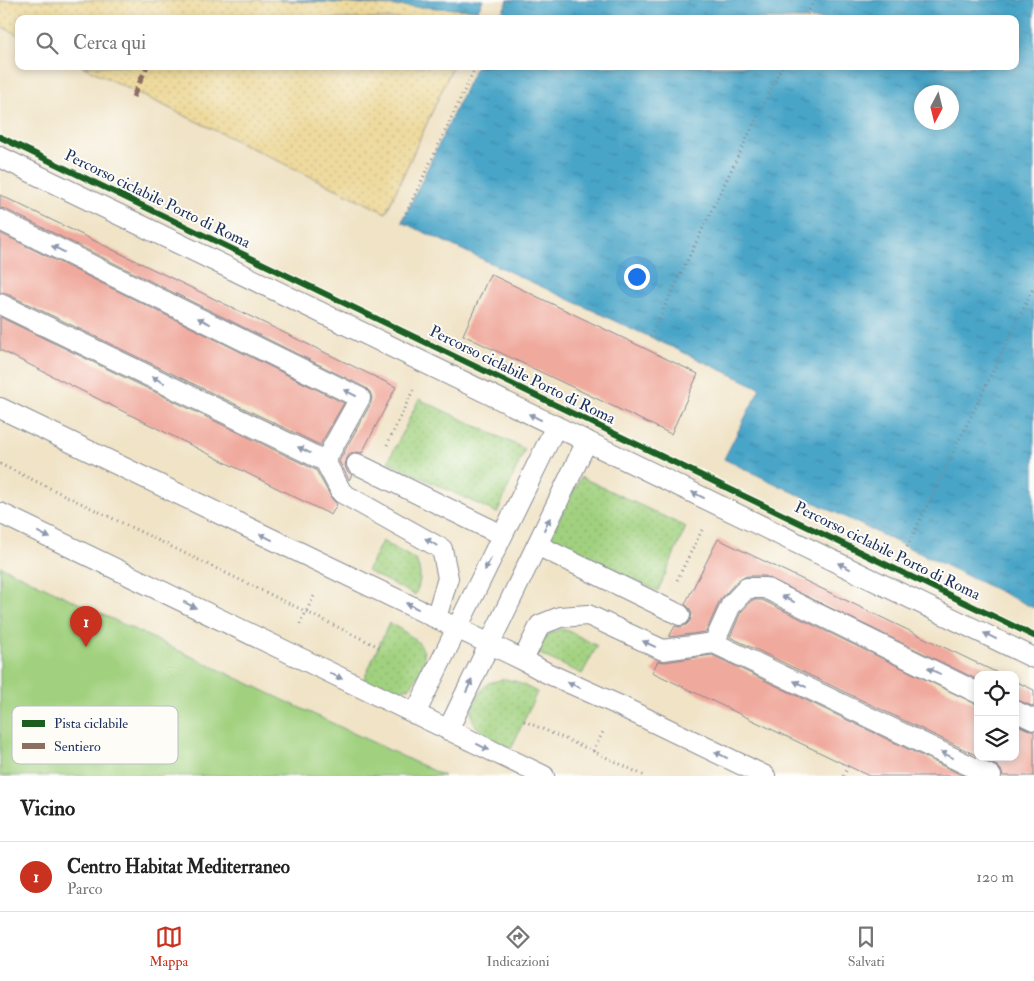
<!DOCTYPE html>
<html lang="it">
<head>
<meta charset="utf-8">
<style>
	body { margin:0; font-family:"IM FELL Double Pica",serif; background:#f6f6f6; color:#222 }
	.controls { position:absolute; right:15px; bottom:15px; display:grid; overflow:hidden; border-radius:10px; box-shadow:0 2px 8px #0003 }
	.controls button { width:45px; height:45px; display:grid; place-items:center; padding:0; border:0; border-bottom:1px solid #e0e0e0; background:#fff; color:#222; font:25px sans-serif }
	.compass { position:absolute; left:914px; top:85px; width:45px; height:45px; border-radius:50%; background:#fff; box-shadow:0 2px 8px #0003; rotate:187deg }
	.you { position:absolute; left:636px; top:276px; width:18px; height:18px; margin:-12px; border:4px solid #fff; border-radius:50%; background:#1a73e8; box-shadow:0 0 0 8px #1a73e833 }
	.badge { display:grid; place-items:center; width:32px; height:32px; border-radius:50%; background:#c8321e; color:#fff; font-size:16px; font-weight:700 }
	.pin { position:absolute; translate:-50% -41px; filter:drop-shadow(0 1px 2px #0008) }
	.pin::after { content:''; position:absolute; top:26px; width:18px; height:15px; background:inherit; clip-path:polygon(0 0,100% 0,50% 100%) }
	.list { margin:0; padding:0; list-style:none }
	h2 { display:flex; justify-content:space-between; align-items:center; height:65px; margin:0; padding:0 20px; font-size:21px }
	h2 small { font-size:16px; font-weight:400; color:#767676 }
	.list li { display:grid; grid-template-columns:32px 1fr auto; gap:15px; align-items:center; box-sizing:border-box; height:70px; padding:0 20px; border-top:1px solid #e0e0e0 }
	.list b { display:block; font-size:19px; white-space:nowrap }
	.list p { margin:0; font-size:16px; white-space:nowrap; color:#767676 }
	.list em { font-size:16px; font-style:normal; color:#767676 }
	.icon { flex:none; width:28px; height:28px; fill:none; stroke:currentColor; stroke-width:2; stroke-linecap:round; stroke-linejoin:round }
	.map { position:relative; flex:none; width:1034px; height:776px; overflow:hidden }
	.search { position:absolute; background:#fff; box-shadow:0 2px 8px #0003; left:15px; right:15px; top:15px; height:55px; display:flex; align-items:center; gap:12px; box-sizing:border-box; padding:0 18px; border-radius:10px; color:#767676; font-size:19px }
	.sheet { height:135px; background:#fff }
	nav { display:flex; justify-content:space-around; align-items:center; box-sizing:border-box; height:70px; border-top:1px solid #e0e0e0; background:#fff; font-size:14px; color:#767676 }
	nav a { display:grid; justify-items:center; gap:2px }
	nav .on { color:#c8321e }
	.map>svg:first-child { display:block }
	.grass { fill:url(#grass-dots); stroke:#5e806e }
	.sand { fill:url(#sand-dots); stroke:#84847e }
	.green { fill:#a1d17f; stroke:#5e806e }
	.water { fill:url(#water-ripples); stroke:#326a93; fill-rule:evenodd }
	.building { fill:#f0a99d }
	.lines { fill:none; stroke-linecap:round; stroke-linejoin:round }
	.service-casing { stroke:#868992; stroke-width:22 }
	.path { stroke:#868992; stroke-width:3; stroke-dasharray:1 4; stroke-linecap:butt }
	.service { stroke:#fff; stroke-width:20 }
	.quiet { stroke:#8d6e63; stroke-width:5; stroke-dasharray:10 5; stroke-linecap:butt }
	.cycleway-casing { stroke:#fdfcf7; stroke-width:9 }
	.cycleway { stroke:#1b5e20; stroke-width:6 }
	.oneway { fill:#8d97ae }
	.labels { text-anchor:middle; stroke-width:4; stroke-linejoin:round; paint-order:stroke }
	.street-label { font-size:16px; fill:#1b2f5e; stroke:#fdfcf7 }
	.key { fill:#fdfcf7; stroke:#b9bec9; stroke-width:1 }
	.key-label { font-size:14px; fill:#1b2f5e }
</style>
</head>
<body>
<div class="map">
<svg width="1034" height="776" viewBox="0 0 1034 776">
	<defs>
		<pattern id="grass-dots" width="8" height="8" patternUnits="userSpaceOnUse" patternTransform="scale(1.25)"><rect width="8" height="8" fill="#a1d17f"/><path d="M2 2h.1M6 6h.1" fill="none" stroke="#8ab470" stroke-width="1.8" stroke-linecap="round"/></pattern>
		<pattern id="sand-dots" width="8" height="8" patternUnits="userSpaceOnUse" patternTransform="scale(1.25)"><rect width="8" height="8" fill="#eeda9e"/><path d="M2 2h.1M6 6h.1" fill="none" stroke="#ccbb8a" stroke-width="1.8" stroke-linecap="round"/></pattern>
		<pattern id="water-ripples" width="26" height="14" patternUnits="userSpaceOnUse" patternTransform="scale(1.25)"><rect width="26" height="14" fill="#49a5c8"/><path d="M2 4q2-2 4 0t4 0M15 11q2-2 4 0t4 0" fill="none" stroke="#3c87a6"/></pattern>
	</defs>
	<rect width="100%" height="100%" fill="#fdfcf7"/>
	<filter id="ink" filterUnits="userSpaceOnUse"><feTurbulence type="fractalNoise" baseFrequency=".02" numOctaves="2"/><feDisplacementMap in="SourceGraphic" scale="10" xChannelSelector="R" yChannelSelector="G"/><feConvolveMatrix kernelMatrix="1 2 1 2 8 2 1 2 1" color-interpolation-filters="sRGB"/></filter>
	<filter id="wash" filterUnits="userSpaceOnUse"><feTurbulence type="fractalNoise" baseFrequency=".0096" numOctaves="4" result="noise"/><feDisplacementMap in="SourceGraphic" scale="20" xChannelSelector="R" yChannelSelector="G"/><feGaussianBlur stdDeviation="1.12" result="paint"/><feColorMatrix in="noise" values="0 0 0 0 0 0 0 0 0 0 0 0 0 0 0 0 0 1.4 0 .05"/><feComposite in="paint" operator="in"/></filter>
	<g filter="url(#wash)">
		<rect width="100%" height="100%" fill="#f0e3c6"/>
		<!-- grass -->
		<path class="grass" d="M419 399 525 449 497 513 388 462Z
			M581 477 686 527 658 591 549 539Z
			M382 541 416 560C422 573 421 582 415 595L367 571Z
			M389 623C423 641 438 653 409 688L393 692 363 681Z
			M561 629 569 631 597 646 582 674 533 651C542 638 546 634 561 629Z
			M504 679 515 681 537 692 511 749C477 732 455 719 488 683Z"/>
		<!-- sand -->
		<path class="sand" d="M0 0H279L478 10 474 19H19V35L0 26Z
			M82 66H453L386 213Z"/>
		<!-- green -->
		<path class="green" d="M0 566 444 776H0Z"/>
		<!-- water -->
		<path class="water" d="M279 0H483L478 10Z
			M508 0H1034V608L724 459 760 388 402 222 476 66H1015V19H499ZM922 92H952V122H922Z"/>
		<g id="blocks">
			<!-- building -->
			<path class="building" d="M0 195 396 387 362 453 356 452 350 454 347 458 345 465 347 471 352 475 349 480 339 461 371 403 372 397 370 392 366 388 5 209 0 208Z
				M0 233 344 403 320 445 5 293 0 292Z
				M490 274 698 374 671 434 463 335Z
				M0 317 316 470 332 499 337 504 331 515 0 350Z
				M718 539 912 632 1002 675H978V680L765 576H747L738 580 720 600 706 632 669 637 675 626 681 627 686 625 690 621 692 614 690 609 685 604Z
				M752 600H762L978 705V756L730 637 741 612Z
				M712 655 964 776H869L652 672 658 661 665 662Z
				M1015 681 1034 690V707L1015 699Z
				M1015 724 1034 732V776H1003L1001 770 997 766 979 757H1015Z"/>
		</g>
	</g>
	<g filter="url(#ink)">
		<use href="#blocks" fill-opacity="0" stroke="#868992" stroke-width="1"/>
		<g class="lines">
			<!-- service casing -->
			<g class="service-casing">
				<path id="service" d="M0 157 1034 658
					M0 220 360 398 325 461
					M0 304 325 461 342 493 442 549 448 578 436 618
					M0 408 523 660 547 673 616 704 765 776
					M357 464 502 535
					M0 513 544 776
					M537 545 680 615
					M714 643 731 605 747 588H765L978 693
					M523 660 540 625 560 617 588 615 663 650 714 643 991 776
					M1015 711 1034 720
					M415 714 556 426
					M448 730 587 441"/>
			</g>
			<!-- path -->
			<path class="path" d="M499 19 508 0
				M805 19 814 0
				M402 222 476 66
				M650 337 782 66
				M387 445 413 390
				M0 464 379 647
				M907 547 1034 287
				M677 580 702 530
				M300 624 315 594
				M524 721 593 751 645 776
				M593 751 604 730
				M843 776 848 766"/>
			<!-- service -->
			<use href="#service" class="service"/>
			<!-- quiet -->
			<path class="quiet" d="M133 97 147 66"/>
			<!-- cycleway casing -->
			<g class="cycleway-casing">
				<path id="cycleway" d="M0 137 1034 636"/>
			</g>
			<!-- cycleway -->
			<use href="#cycleway" class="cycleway"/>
		</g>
		<!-- one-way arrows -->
		<defs><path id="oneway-solid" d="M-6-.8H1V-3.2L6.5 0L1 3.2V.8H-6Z" transform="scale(1.25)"/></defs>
		<g class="oneway">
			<use href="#oneway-solid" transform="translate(58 249) rotate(-154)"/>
			<use href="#oneway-solid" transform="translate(204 321) rotate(-154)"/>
			<use href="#oneway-solid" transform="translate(158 380) rotate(-154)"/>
			<use href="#oneway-solid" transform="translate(350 393) rotate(-154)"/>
			<use href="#oneway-solid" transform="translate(535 417) rotate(-154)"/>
			<use href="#oneway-solid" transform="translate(304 450) rotate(-154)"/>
			<use href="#oneway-solid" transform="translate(698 495) rotate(-154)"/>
			<use href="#oneway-solid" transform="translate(547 524) rotate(-64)"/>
			<use href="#oneway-solid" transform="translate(44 535) rotate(26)"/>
			<use href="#oneway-solid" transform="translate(266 537) rotate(-154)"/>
			<use href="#oneway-solid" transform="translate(431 542) rotate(-148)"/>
			<use href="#oneway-solid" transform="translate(488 564) rotate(116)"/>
			<use href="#oneway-solid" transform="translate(844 566) rotate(-154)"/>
			<use href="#oneway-solid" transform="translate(788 599) rotate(-154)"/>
			<use href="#oneway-solid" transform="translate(190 605) rotate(26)"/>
			<use href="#oneway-solid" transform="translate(412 606) rotate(-154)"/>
			<use href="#oneway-solid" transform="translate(990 636) rotate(-154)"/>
			<use href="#oneway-solid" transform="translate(649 644) rotate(-155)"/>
			<use href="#oneway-solid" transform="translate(934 671) rotate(-154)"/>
			<use href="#oneway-solid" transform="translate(336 676) rotate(26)"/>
			<use href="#oneway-solid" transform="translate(800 684) rotate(-154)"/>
			<use href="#oneway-solid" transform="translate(574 685) rotate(-156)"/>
			<use href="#oneway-solid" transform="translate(469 686) rotate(-65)"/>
			<use href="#oneway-solid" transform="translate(483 747) rotate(26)"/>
			<use href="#oneway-solid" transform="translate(721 755) rotate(-154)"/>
			<use href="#oneway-solid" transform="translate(947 755) rotate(-154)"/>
		</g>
	</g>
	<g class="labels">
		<!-- street labels -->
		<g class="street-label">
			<text transform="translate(158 198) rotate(26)" y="6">Percorso ciclabile Porto di Roma</text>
			<text transform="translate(523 374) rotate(26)" y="6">Percorso ciclabile Porto di Roma</text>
			<text transform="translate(888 550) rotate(26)" y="6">Percorso ciclabile Porto di Roma</text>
		</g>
	</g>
	<!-- legend -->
	<rect x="12" y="706" width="166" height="58" rx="8" class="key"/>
	<rect x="22" y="720" width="23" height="7" fill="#1b5e20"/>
	<rect x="22" y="743" width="23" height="6" fill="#8d6e63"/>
	<g class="key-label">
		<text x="54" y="728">Pista ciclabile</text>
		<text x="54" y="751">Sentiero</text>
	</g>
</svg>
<div class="controls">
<button><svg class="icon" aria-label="locate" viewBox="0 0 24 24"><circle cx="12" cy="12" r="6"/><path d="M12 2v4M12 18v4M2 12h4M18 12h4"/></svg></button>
<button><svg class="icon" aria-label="layers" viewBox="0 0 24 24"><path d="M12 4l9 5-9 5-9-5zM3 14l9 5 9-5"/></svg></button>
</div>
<svg class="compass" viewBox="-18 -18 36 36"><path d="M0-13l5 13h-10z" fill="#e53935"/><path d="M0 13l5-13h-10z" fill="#767676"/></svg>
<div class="you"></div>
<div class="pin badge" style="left:86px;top:647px">1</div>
<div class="search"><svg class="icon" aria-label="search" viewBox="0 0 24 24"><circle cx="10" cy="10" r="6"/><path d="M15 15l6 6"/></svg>Cerca qui</div>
</div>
<section class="sheet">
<h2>Vicino<small></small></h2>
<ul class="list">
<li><span class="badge">1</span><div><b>Centro Habitat Mediterraneo</b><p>Parco</p></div><em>120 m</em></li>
</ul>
</section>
<nav>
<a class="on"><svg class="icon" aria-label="map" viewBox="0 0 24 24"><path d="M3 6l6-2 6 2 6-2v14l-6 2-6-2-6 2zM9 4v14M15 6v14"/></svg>Mappa</a>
<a><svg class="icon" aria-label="directions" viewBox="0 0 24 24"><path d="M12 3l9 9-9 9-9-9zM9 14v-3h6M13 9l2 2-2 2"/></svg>Indicazioni</a>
<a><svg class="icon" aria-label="saved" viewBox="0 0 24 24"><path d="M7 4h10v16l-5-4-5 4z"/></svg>Salvati</a>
</nav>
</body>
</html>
